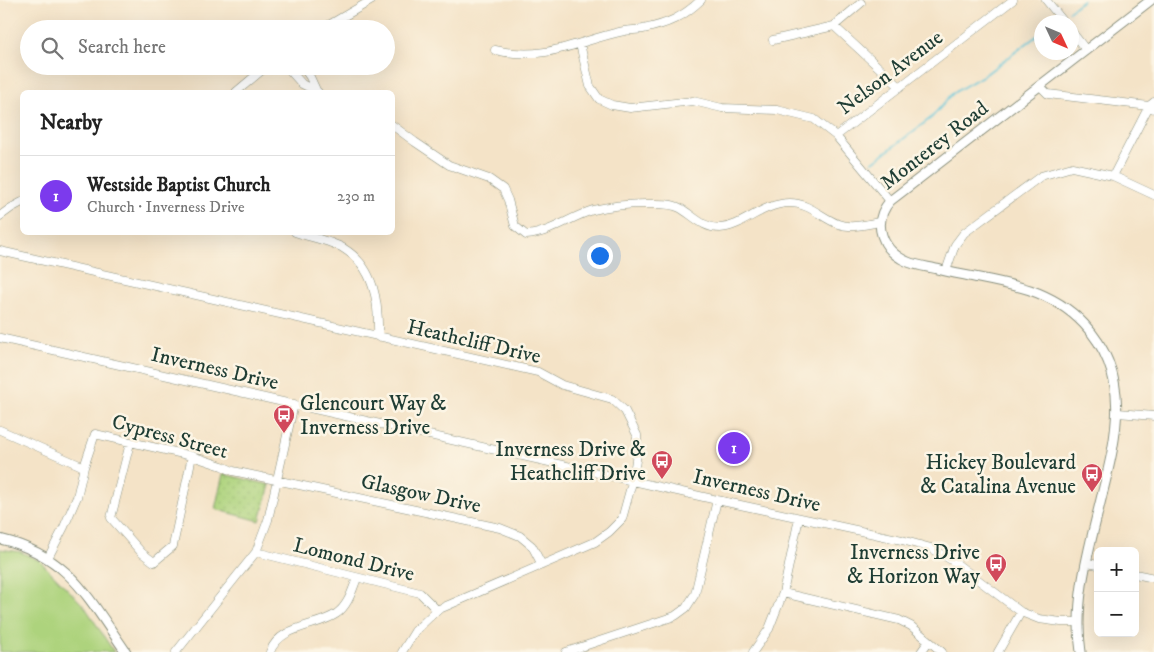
<!DOCTYPE html>
<html lang="en">
<head>
<meta charset="utf-8">
<style>
	body { margin:0; font-family:"IM FELL DW Pica",serif; background:#f6f6f6; color:#222 }
	.controls { position:absolute; right:15px; bottom:15px; display:grid; overflow:hidden; border-radius:8px; box-shadow:0 5px 20px #0002 }
	.controls button { width:45px; height:45px; display:grid; place-items:center; padding:0; border:0; border-bottom:1px solid #e0e0e0; background:#fff; color:#222; font:25px sans-serif }
	.compass { position:absolute; left:1034px; top:15px; width:45px; height:45px; border-radius:50%; background:#fff; box-shadow:0 5px 20px #0002; rotate:134deg }
	.you { position:absolute; left:599px; top:255px; width:18px; height:18px; margin:-12px; border:4px solid #fff; border-radius:50%; background:#1a73e8; box-shadow:0 0 0 8px #1a73e833 }
	.badge { display:grid; place-items:center; width:32px; height:32px; border-radius:50%; background:#7c3aed; color:#fff; font-size:16px; font-weight:700 }
	.pin { position:absolute; translate:-50% -50%; border:2px solid #fff; box-shadow:0 1px 5px #0006 }
	.list { margin:0; padding:0; list-style:none }
	h2 { display:flex; justify-content:space-between; align-items:center; height:65px; margin:0; padding:0 20px; font-size:21px }
	h2 small { font-size:16px; font-weight:400; color:#767676 }
	.list li { display:grid; grid-template-columns:32px 1fr auto; gap:15px; align-items:center; box-sizing:border-box; height:80px; padding:0 20px; border-top:1px solid #e0e0e0 }
	.list b { display:block; font-size:19px; white-space:nowrap }
	.list p { margin:0; font-size:16px; white-space:nowrap; color:#767676 }
	.list em { font-size:16px; font-style:normal; color:#767676 }
	.icon { flex:none; width:28px; height:28px; fill:none; stroke:currentColor; stroke-width:2; stroke-linecap:round; stroke-linejoin:round }
	.map { position:relative; flex:none; width:1154px; height:652px; overflow:hidden }
	.search { position:absolute; background:#fff; box-shadow:0 5px 20px #0002; left:20px; top:20px; width:375px; height:55px; display:flex; align-items:center; gap:12px; box-sizing:border-box; padding:0 18px; border-radius:28px; color:#767676; font-size:19px }
	.panel { position:absolute; background:#fff; box-shadow:0 5px 20px #0002; left:20px; top:90px; width:375px; height:145px; border-radius:8px }
	.map>svg:first-child { display:block }
	.green { fill:#add37d; stroke:#668858 }
	.park { fill:url(#park-dots); stroke:#668858 }
	.lines { fill:none; stroke-linecap:round; stroke-linejoin:round }
	.stream { stroke:#5bc3d8; stroke-width:2 }
	.minor-casing { stroke:#8a907e; stroke-width:9 }
	.major-casing { stroke:#8a907e; stroke-width:11 }
	.minor { stroke:#fff; stroke-width:8 }
	.major { stroke:#fff; stroke-width:9 }
	.labels { text-anchor:middle; stroke-width:5; stroke-linejoin:round; paint-order:stroke }
	.street-label { font-size:21px; fill:#1f3d34; stroke:#fcf5e5 }
	.poi-label { font-size:21px; fill:#1f3d34; stroke:#fcf5e5; text-anchor:end }
</style>
</head>
<body>
<div class="map">
<svg width="1154" height="652" viewBox="0 0 1154 652">
	<defs>
		<pattern id="park-dots" width="8" height="8" patternUnits="userSpaceOnUse" patternTransform="scale(1.25)"><rect width="8" height="8" fill="#add37d"/><path d="M2 2h.1M6 6h.1" fill="none" stroke="#94b66d" stroke-width="1.8" stroke-linecap="round"/></pattern>
	</defs>
	<rect width="100%" height="100%" fill="#fcf5e5"/>
	<filter id="ink" filterUnits="userSpaceOnUse"><feTurbulence type="fractalNoise" baseFrequency=".02" numOctaves="2"/><feDisplacementMap in="SourceGraphic" scale="10" xChannelSelector="R" yChannelSelector="G"/><feConvolveMatrix kernelMatrix="1 2 1 2 8 2 1 2 1" color-interpolation-filters="sRGB"/></filter>
	<filter id="wash" filterUnits="userSpaceOnUse"><feTurbulence type="fractalNoise" baseFrequency=".0096" numOctaves="4" result="noise"/><feDisplacementMap in="SourceGraphic" scale="20" xChannelSelector="R" yChannelSelector="G"/><feGaussianBlur stdDeviation="1.12" result="paint"/><feColorMatrix in="noise" values="0 0 0 0 0 0 0 0 0 0 0 0 0 0 0 0 0 1.4 0 .05"/><feComposite in="paint" operator="in"/></filter>
	<g filter="url(#wash)">
		<rect width="100%" height="100%" fill="#f4e3c7"/>
		<!-- green -->
		<path class="green" d="M0 549 21 552 40 561 85 607 114 652H0Z"/>
		<!-- park -->
		<path class="park" d="M223 474 270 485 260 521 215 509Z"/>
		<g class="lines">
			<!-- stream -->
			<path class="stream" d="M1069 11 1083 0
				M1054 22 1056 21
				M873 162 931 118 953 93 986 74 1042 32"/>
		</g>
	</g>
	<g filter="url(#ink)">
		<g class="lines">
			<!-- minor casing -->
			<g class="minor-casing">
				<path id="minor" d="M1046 0 1064 22
					M834 26 900 87
					M322 29 372 0
					M1072 32 1086 50
					M773 40 834 26 861 3
					M580 44 590 86 599 99 612 105 630 108 693 101 722 108 777 110 814 119 836 136 890 201
					M495 50C547 62 576 41 624 31 630 30 637 30 643 29 668 24 683 17 701 0
					M286 66 302 84 318 92
					M302 66 310 77 316 90
					M1040 86 1048 94 1149 106 1154 109
					M236 92 267 66
					M392 125 415 142 449 165 489 179 503 189 508 200 515 226 526 235C551 233 570 217 593 210 610 206 629 204 646 204 656 204 671 203 680 208 693 215 702 228 720 228 743 227 762 203 790 203 809 203 822 218 838 224 851 229 867 224 880 222
					M836 136 1013 0
					M1113 176 1149 106 1154 102
					M0 216 11 208 22 202
					M295 232C309 237 331 241 343 248 375 267 379 303 378 337
					M0 251 538 372 562 385 612 399 625 411 637 435V454L633 479 622 519 609 532 595 542 437 610 415 631 402 652
					M946 271 955 245 964 233 1041 176 1072 167 1113 176 1154 195
					M0 338 717 500 902 540 931 548 953 561 1021 612 1039 619 1061 622H1078
					M1118 413 1154 416
					M0 430 84 467
					M130 443 111 518 142 553 154 562 173 546 192 456
					M256 552 420 593 437 610
					M48 558 64 527 77 497 84 467 95 434 192 456 222 466 233 471 500 528 520 536 532 546 542 565
					M1087 563 1098 565
					M1135 574 1154 578
					M783 593 899 620 911 626 942 652
					M176 652 256 552 268 520 294 404
					M270 652C280 625 317 627 336 614 348 606 352 591 357 578
					M566 652 675 616 686 608 695 594 717 500
					M753 652 769 629 783 593 799 518
					M921 652 929 641
					M998 652 1021 612"/>
			</g>
			<!-- major casing -->
			<g class="major-casing">
				<path id="major" d="M0 539C70 556 88 598 126 652
					M1081 652C1073 600 1090 546 1102 495 1117 435 1132 375 1084 324 1069 308 1050 297 1030 290 1001 281 970 277 941 270 930 267 918 266 908 262 882 251 871 223 890 201L1151 0"/>
			</g>
			<!-- minor -->
			<use href="#minor" class="minor"/>
			<!-- major -->
			<use href="#major" class="major"/>
		</g>
	</g>
	<!-- icons -->
	<defs>
		<g id="bus-pin" transform="scale(1.125)"><path d="M0 17L-7.5 6A9.5 9.5 0 1 1 7.5 6Z" fill="#d1495b" stroke="#fcf5e5"/><path d="M-5-6H5V4H4V6H2V4H-2V6H-4V4H-5ZM-3.5-4V0h7V-4ZM-3.5 1.2v1.5H-2V1.2ZM2 1.2v1.5H3.5V1.2Z" fill="#fff"/></g>
	</defs>
	<g fill-rule="evenodd">
		<use href="#bus-pin" x="284" y="415"/>
		<use href="#bus-pin" x="662" y="461"/>
		<use href="#bus-pin" x="1092" y="474"/>
		<use href="#bus-pin" x="996" y="564"/>
	</g>
	<g class="labels">
		<!-- street labels -->
		<g class="street-label">
			<text transform="translate(890 72) rotate(-37)" y="7">Nelson Avenue</text>
			<text transform="translate(934 145) rotate(-38)" y="7">Monterey Road</text>
			<text transform="translate(474 341) rotate(13)" y="7">Heathcliff Drive</text>
			<text transform="translate(215 368) rotate(13)" y="7">Inverness Drive</text>
			<text transform="translate(170 436) rotate(15)" y="7">Cypress Street</text>
			<text transform="translate(757 490) rotate(13)" y="7">Inverness Drive</text>
			<text transform="translate(421 493) rotate(12)" y="7">Glasgow Drive</text>
			<text transform="translate(354 559) rotate(14)" y="7">Lomond Drive</text>
		</g>
		<!-- poi labels -->
		<g class="poi-label">
			<text x="300" y="410" text-anchor="start">Glencourt Way &amp;<tspan x="300" dy="24">Inverness Drive</tspan></text>
			<text x="646" y="456">Inverness Drive &amp;<tspan x="646" dy="24">Heathcliff Drive</tspan></text>
			<text x="1076" y="469">Hickey Boulevard<tspan x="1076" dy="24">&amp; Catalina Avenue</tspan></text>
			<text x="980" y="559">Inverness Drive<tspan x="980" dy="24">&amp; Horizon Way</tspan></text>
		</g>
	</g>
</svg>
<div class="controls">
<button>+</button>
<button>−</button>
</div>
<svg class="compass" viewBox="-18 -18 36 36"><path d="M0-13l5 13h-10z" fill="#e53935"/><path d="M0 13l5-13h-10z" fill="#767676"/></svg>
<div class="you"></div>
<div class="pin badge" style="left:734px;top:448px">1</div>
<div class="search"><svg class="icon" aria-label="search" viewBox="0 0 24 24"><circle cx="10" cy="10" r="6"/><path d="M15 15l6 6"/></svg>Search here</div>
<section class="panel">
<h2>Nearby<small></small></h2>
<ul class="list">
<li><span class="badge">1</span><div><b>Westside Baptist Church</b><p>Church · Inverness Drive</p></div><em>230 m</em></li>
</ul>
</section>
</div>
</body>
</html>
